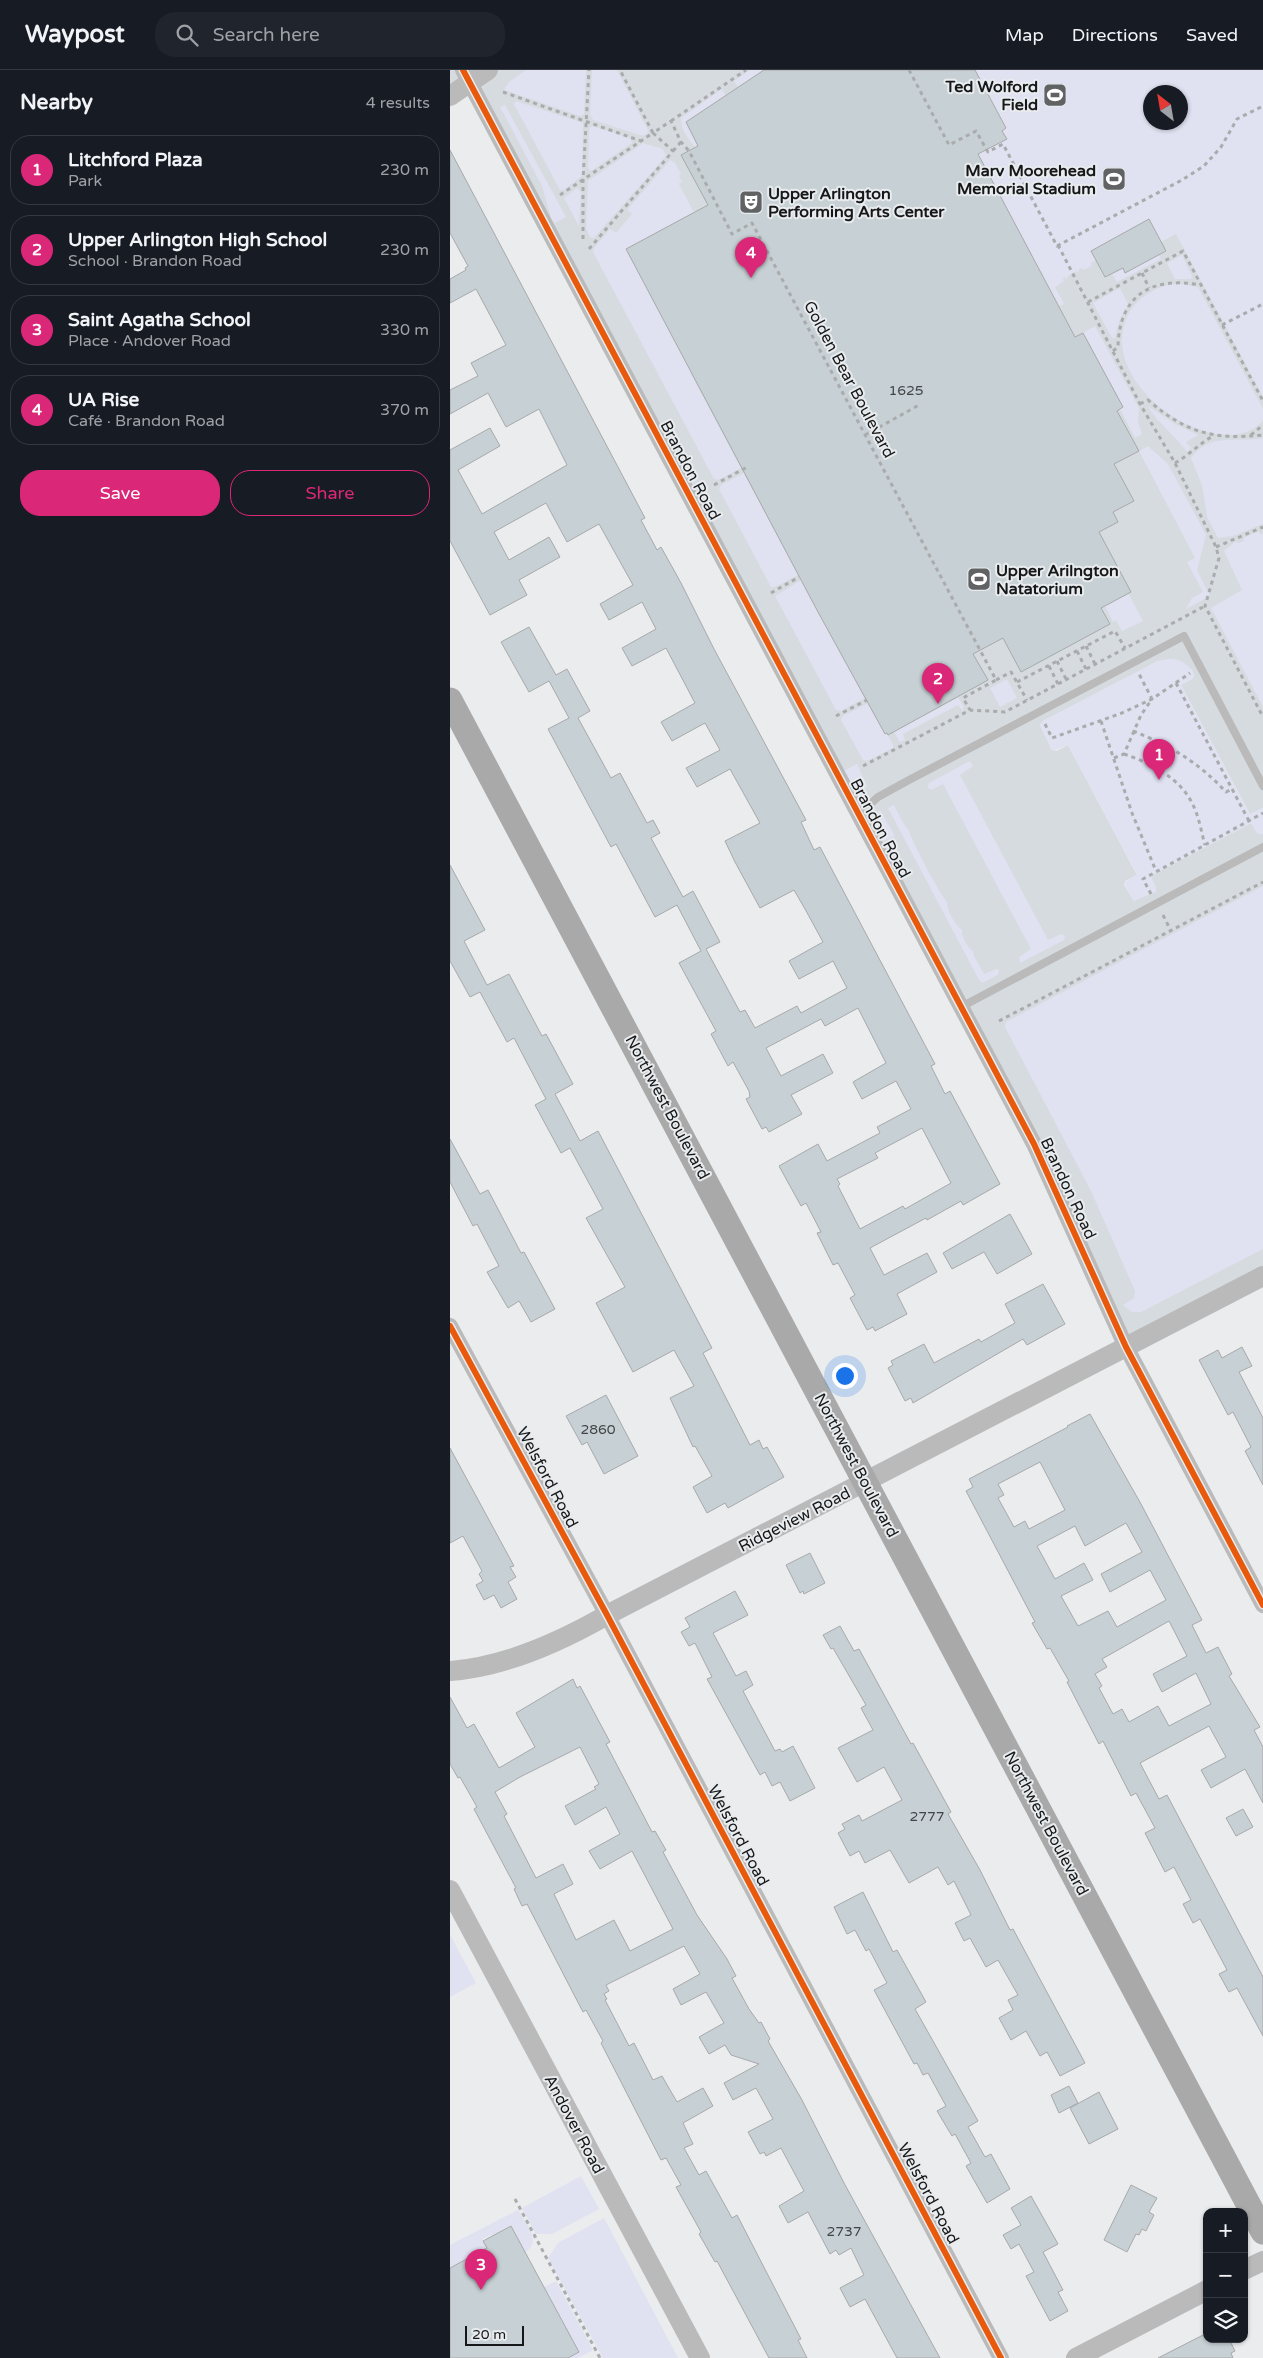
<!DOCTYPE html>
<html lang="en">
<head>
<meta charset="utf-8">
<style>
	body { margin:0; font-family:"Varela Round",sans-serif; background:#20242c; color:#f1f3f6 }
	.controls { position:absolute; right:15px; bottom:15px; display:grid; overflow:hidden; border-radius:10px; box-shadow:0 1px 4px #0004 }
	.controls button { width:45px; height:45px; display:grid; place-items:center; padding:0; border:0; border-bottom:1px solid #363941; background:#171b24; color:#f1f3f6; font:25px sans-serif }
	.compass { position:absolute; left:693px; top:15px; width:45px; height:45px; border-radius:50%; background:#171b24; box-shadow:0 1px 4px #0004; rotate:329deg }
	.scale { position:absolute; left:15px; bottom:12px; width:59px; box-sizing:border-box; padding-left:5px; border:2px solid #161718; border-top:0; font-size:14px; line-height:18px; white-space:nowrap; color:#161718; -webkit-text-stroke:4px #e9ecef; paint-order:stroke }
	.you { position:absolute; left:394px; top:1305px; width:18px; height:18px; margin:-12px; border:4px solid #fff; border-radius:50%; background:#1a73e8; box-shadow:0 0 0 8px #1a73e833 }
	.badge { display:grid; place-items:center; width:32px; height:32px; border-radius:50%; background:#db2777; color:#fff; font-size:16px; font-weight:700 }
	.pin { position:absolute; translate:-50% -41px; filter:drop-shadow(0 1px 2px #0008) }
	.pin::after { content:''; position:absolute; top:26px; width:18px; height:15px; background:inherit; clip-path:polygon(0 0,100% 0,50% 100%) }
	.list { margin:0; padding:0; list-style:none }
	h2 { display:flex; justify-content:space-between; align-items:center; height:65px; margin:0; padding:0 20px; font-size:21px }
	h2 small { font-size:16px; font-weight:400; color:#9ea1a6 }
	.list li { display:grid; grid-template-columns:32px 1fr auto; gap:15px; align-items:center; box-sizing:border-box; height:70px; margin:0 10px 10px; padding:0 10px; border:1px solid #363941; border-radius:20px }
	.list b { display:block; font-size:19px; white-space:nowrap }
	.list p { margin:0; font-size:16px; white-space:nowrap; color:#9ea1a6 }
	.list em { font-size:16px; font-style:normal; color:#9ea1a6 }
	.actions { display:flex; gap:10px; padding:15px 20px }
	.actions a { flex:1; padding:11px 0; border:1px solid #db2777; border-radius:20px; text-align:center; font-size:18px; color:#db2777 }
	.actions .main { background:#db2777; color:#fff }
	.icon { flex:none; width:28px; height:28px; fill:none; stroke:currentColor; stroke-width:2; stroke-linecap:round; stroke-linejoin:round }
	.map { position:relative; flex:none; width:813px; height:2288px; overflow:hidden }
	header { display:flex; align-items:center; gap:30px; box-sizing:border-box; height:70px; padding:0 25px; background:#171b24; border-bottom:1px solid #363941 }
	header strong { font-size:24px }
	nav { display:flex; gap:28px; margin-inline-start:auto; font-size:18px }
	.search { width:350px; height:45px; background:#20242c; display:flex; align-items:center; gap:12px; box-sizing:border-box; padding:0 18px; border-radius:20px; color:#9ea1a6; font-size:19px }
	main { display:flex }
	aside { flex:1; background:#171b24 }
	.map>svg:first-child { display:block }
	.built { fill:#d6dbe0; fill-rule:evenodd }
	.green { fill:#e0e1f1; fill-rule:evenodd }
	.building { fill:#c7d0d4; stroke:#a8a9aa; fill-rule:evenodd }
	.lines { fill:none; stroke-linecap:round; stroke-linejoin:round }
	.path { stroke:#aaabac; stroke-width:3; stroke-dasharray:4 4; stroke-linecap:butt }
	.service { stroke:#bababa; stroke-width:8 }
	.minor { stroke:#bababa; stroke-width:16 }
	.tertiary { stroke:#bababa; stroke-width:20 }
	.primary { stroke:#a9a9a9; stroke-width:25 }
	.cycleway-casing { stroke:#e9ecef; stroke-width:9 }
	.cycleway { stroke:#e8590c; stroke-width:6 }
	.labels { text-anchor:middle; stroke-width:4; stroke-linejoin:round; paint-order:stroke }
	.number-label { font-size:14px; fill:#424547 }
	.poi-label { font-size:16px; font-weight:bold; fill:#161718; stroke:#e9ecef; text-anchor:end }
	.street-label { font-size:16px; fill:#161718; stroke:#e9ecef }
</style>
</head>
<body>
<header>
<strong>Waypost</strong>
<div class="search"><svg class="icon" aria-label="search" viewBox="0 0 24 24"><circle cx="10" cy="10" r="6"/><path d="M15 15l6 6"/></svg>Search here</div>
<nav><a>Map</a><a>Directions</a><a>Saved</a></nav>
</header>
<main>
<aside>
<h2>Nearby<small>4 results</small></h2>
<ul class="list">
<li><span class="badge">1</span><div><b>Litchford Plaza</b><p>Park</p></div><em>230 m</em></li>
<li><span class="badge">2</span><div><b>Upper Arlington High School</b><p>School · Brandon Road</p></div><em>230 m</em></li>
<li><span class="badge">3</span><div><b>Saint Agatha School</b><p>Place · Andover Road</p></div><em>330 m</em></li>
<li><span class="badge">4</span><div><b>UA Rise</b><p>Café · Brandon Road</p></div><em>370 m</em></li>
</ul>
<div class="actions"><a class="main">Save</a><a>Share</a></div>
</aside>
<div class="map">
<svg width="813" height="2288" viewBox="0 0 813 2288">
	<rect width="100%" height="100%" fill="#eaecee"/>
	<!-- built -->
	<path class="built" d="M0 0H813V738L800 744 731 615 742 609 744 606 742 600 730 591 720 589 708 591 593 651 590 655 602 680 607 681 618 675 687 805 675 811 674 815 684 831 706 817 700 806 801 753 807 763 813 764V1206L676 1277 584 1074 20 13 0 26ZM700 22H730V52H700Z"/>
	<!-- green -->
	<path class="green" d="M76 0H136L134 44 130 46 54 20 59 12Z
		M142 0H167L199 62 193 66 143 50 140 44Z
		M300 0H314L288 17 284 11Z
		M454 0H813V327L726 164 711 172 716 181 709 185 711 189 667 212 662 204 655 207 646 190 641 193 642 196 633 200 632 198 629 199V203L627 201 618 206 617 210 615 207 613 209 614 211 605 217 614 234 609 236 522 74ZM700 22H730V52H700Z
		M272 19 276 26 236 52 251 81C242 77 230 59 231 48Z
		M66 31 133 53 132 106 114 120H110L64 34Z
		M55 35 116 147 105 153 102 151 92 116 50 37Z
		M142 56 180 68 182 73 141 101 138 98 139 60Z
		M193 73 213 79 216 86 144 168 140 167 136 158 138 111Z
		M220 90 225 93 231 104 229 106 232 112 229 114 243 141 249 140 176 179 238 295 247 298 240 302 291 398 268 410 264 409 143 182 144 178 160 159 166 163 182 144 177 140Z
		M127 118 131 122 129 156 114 128Z
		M732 185 742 206 741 209H725L717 193Z
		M721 214H732L748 217 813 339V350C774 399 645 318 677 247 685 229 702 219 721 214Z
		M670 218 678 234 669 252 665 268H662L643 233Z
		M645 256 689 338 688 352 692 364 685 368 670 339 673 337 633 263Z
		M698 336 725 354 748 365 736 372 741 378 737 382C726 366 706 352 698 336Z
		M813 368V454L783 466 768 468 757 447 752 415 741 388C760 362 785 373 813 368Z
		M698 376 718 394 756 465 747 500 760 526 736 539 742 528 753 522 737 492 745 488 689 381Z
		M294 403 348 505 325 517H321L269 419 271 415Z
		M809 461 810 464 813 463V637L761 538 792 520 774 481 786 471 788 473 794 471 793 468Z
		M351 510 415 628 391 641 386 640 325 526Z
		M678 523 693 551 672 561 666 550 663 552 655 536Z
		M720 589C732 589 742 596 744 607L731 615 800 744 813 738V764L807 763 801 753 701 806 706 817V822L684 831 674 813 687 804 618 675 603 681 590 655 593 651 708 591Z
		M557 609 567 628 550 637 540 618Z
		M507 626 514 637 513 641 508 635 453 664 455 670 450 672 444 662 507 628Z
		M418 633 435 664 437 663 443 675V678L417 691 413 690 391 650 393 646Z
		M518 692H521L523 696 510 705 598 870 611 864 615 866 614 870 572 892H570L569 887 581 879 493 714 481 720 477 717 479 713Z
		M407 694 418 718 401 714 393 701Z
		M444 735 455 756 459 760C459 767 492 827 497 832 497 841 505 855 512 860 512 868 517 877 523 881L524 886 534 904 546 899 549 900 548 905 532 913 528 908 438 738Z
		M430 740 445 766 431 772C425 760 420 751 430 740Z
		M813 816V1179L691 1242H682L673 1235 684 1228 685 1221 641 1121 555 957 556 952Z
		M0 1865 26 1913 0 1927Z
		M131 2106 149 2139 102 2164H86L72 2138Z
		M68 2140C75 2153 93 2172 75 2182L41 2165 32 2169 37 2178 0 2198V2175Z
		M154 2148 228 2288H153L98 2188 108 2173Z
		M106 2211 143 2280 128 2288H118L129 2282 94 2217Z"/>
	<!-- building -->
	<path class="building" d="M314 0H525L556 58 552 61 557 69 528 84 625 267 633 263 673 337 667 341 689 381 664 394 684 431 663 442 668 452 649 462 681 522 651 538 660 554 571 602 553 568 523 584 538 610 438 665 437 663 435 664 368 542 176 179 258 135 231 85 248 76 236 52Z
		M0 80 195 448 191 450 207 480 211 477 231 513 264 579 356 750 351 752 364 780 370 777 485 994 481 996 495 1024 500 1021 550 1114 513 1135 511 1131 477 1150 476 1148 420 1178 434 1205 477 1183 487 1202 447 1224 457 1244 425 1261 423 1257 417 1260 400 1228 405 1225 388 1193 383 1195 367 1163 371 1162 356 1133 351 1136 329 1096 368 1074 377 1091 430 1063 427 1057 461 1039 446 1011 412 1029 403 1012 436 993 408 938 375 956 371 949 316 978 331 1006 373 984 383 1003 341 1025 352 1044 319 1062 316 1057 312 1059 296 1029 300 1027 299 1021 283 992 278 996 261 964 266 961 229 893 251 881 227 835 205 847 166 774 161 777 98 659 119 648 99 611 79 622 51 572 79 557 106 605 117 599 140 641 128 648 161 708 170 703 197 753 203 750 210 763 201 768 233 827 243 821 270 872 256 879 290 942 295 940 305 958 347 936 351 943 397 918 383 891 349 909 339 891 373 872 355 839 344 820 310 838 285 792 275 771 310 753 280 699 247 717 236 698 270 680 255 653 222 671 211 652 245 633 216 578 182 596 172 578 206 559 192 532 159 550 150 534 183 515 149 454 117 472 96 433 44 462 59 490 99 467 110 487 69 510 77 525 40 545 0 471V380L40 358 50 376 8 400 32 444 117 395 89 339 56 357 38 323 0 344V320L28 306 21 293 56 275 26 219 0 233V209L16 200 15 198 18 196 0 163ZM472 1058 501 1113 455 1139 453 1136 410 1159 388 1116 390 1114 387 1109 428 1088 425 1083Z
		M699 149 716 181 675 203 673 198 655 207 641 181Z
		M0 795 35 860 14 871 37 915 59 904 92 966 96 964 123 1014 105 1024 130 1071 148 1061 262 1278 253 1283 300 1375 309 1370 313 1379 317 1377 334 1407 278 1438 275 1433 257 1443 243 1417 262 1406 245 1376 243 1377 220 1328 244 1316 224 1280 183 1302 146 1233 175 1217 136 1148 153 1139 120 1078 111 1083 85 1035 96 1029 64 968 57 972 30 922 20 927 0 891Z
		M0 1069 30 1124 38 1120 71 1183 74 1182 105 1239 81 1252 69 1231 58 1238 37 1202 49 1196 27 1154 23 1156 0 1112Z
		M560 1144 582 1184 547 1204 534 1182 502 1199 493 1183Z
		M593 1214 615 1254 577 1275 573 1269 463 1333 461 1328 455 1331 438 1298 443 1295 441 1291 474 1274 484 1293 529 1269 531 1272 565 1253 555 1234Z
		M792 1277 802 1296 789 1302 813 1348V1415L795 1381 801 1377 783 1342 778 1345 749 1290 768 1280 772 1288Z
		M156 1325 188 1386 154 1404 137 1372 132 1375 116 1346Z
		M640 1344 691 1434 752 1550 742 1555 756 1583 768 1577 782 1604 779 1606 810 1657 804 1660 813 1677V1733L795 1699 761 1718 751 1700 776 1687 759 1656 690 1693 709 1729 717 1725 813 1907V1966L787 1918 779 1922 769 1904 777 1900 750 1849 743 1853 733 1834 741 1830 724 1797 715 1802 695 1763 705 1758 686 1723 681 1726 653 1671 649 1674 617 1612 619 1611 600 1578 597 1579 582 1553 585 1552 516 1421 523 1417 519 1409 618 1357 617 1356ZM590 1392 615 1440 579 1459 575 1451 564 1457 548 1428 554 1425 548 1414ZM676 1453 692 1482 651 1504 660 1522 700 1500 716 1530 667 1557 658 1541 628 1556 611 1526 643 1510 634 1493 605 1509 587 1476 625 1456 635 1476ZM719 1551 737 1586 703 1604 712 1622 746 1603 761 1634 719 1656 708 1636 679 1652 672 1639 663 1644 649 1618 652 1616 645 1604 657 1597 652 1589Z
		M0 1378 64 1496 60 1497 66 1507 58 1512 67 1529 51 1538 44 1525 34 1530 26 1515 33 1511 29 1504 32 1501 13 1466 0 1473Z
		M360 1483 375 1513 354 1524 353 1521 350 1523 336 1495Z
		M285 1521 298 1545 263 1563 286 1606 296 1601 303 1615 293 1621 325 1681 330 1679 332 1682 343 1676 365 1718 340 1731 330 1712 322 1716 315 1702 310 1705 257 1609 262 1607 245 1573 239 1576 231 1562 240 1557 235 1548Z
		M390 1556 404 1581 409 1579 461 1674 463 1673 501 1742 498 1744 530 1800 560 1860 563 1859 635 1993 610 2006 597 1982 590 1986 576 1961 561 1970 549 1948 563 1940 558 1930 568 1925 548 1890 536 1897 520 1868 514 1871 505 1853 521 1845 504 1811 498 1815 488 1797 459 1813 440 1780 415 1793 409 1781 400 1786 388 1763 395 1759 392 1754 409 1745 412 1751 452 1730 434 1697 407 1712 388 1678 423 1660 411 1638 416 1635 383 1578 381 1579 373 1565Z
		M123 1609 127 1618 130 1616 160 1672 156 1674 202 1762 205 1761 216 1780 213 1782 247 1845 277 1889 286 1906 282 1908 299 1939 309 1953 311 1952 320 1969 318 1971 352 2030 394 2113 490 2288H447L415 2229 400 2237 390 2218 414 2205 401 2178 389 2185 386 2180 380 2184 358 2142 338 2153 329 2136 354 2121 331 2078 316 2086 314 2082 310 2084 298 2062 323 2049 306 2018 283 2030 274 2013 309 1994 281 1985 275 1975 259 1984 249 1967 274 1953 256 1922 231 1935 223 1919 250 1904 234 1876 156 1915 159 1921 154 1924 157 1929 155 1930 179 1976 184 1973 203 2010 212 2006 227 2032 253 2018 263 2036 233 2053 243 2074 234 2078 249 2105 256 2101 282 2148 287 2145 351 2269 348 2270 357 2288H319L267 2191 265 2192 249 2164 251 2162 226 2117 231 2115 216 2088 211 2090 151 1973 153 1971 136 1940 133 1942 77 1834 72 1836 64 1819 66 1818 24 1739 27 1737 10 1707 8 1708 0 1694V1627L17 1658 24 1654 49 1698 85 1677 66 1643ZM130 1677 149 1714 144 1717 146 1719 115 1736 125 1755 156 1737 170 1764 139 1781 150 1799 182 1781 223 1859 180 1881 164 1850 126 1870 104 1824 123 1814 113 1794 86 1808 54 1746 57 1744 45 1722 70 1707Z
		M793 1739 803 1757 786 1766 776 1748Z
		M413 1822 443 1882 447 1880 476 1932 465 1939 528 2051 518 2057 535 2087 541 2084 560 2119 537 2133 516 2096 521 2093 505 2064 502 2066 487 2041 496 2036 478 2003 473 2005 467 1993 464 1994 424 1920 437 1913 419 1879 416 1881 405 1860 397 1864 384 1837Z
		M619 2016 628 2033 609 2043 601 2025Z
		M649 2022 668 2059 639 2074 620 2038Z
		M681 2115 707 2128 699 2142 704 2145 696 2161 692 2159 689 2165 686 2164 677 2182 654 2170Z
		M581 2126 608 2174 593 2182 613 2220 608 2222 618 2241 600 2251 576 2206 584 2202 569 2174 561 2179 553 2165 571 2155 561 2138Z
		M61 2156 129 2282 118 2288H0V2198L37 2178 33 2171Z
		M757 2263V2269H779L785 2281 781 2283 783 2288H708Z"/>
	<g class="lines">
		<!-- path -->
		<path class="path" d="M459 0 499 75 526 61 538 82 553 74 607 176 732 110 754 96 771 77 787 49 813 36
			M53 22 191 71
			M221 51 296 0
			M223 81 231 72
			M110 125 203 63 170 0
			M133 169V110L139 0
			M608 175 690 334 725 393 766 477 769 488 755 536 813 647
			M139 179 223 81 203 63 221 51 231 72 239 81 282 164 302 153 546 610 513 628 520 640
			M692 203 699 218
			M638 232 733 181 813 331
			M772 255 813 234
			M663 281 668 277C669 225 702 206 750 215
			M690 334 698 330C736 363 764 370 813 365
			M415 365 469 335
			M801 365 813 355
			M725 393C739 385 749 374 763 366
			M264 415 299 396
			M766 477 813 457
			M321 523 349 507
			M636 576 645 594
			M627 581 636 599
			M607 591 616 609
			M599 596 608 614
			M546 610 561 602 577 630
			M567 612 665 561 675 578
			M726 613 799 751
			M386 646 417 630
			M651 651 682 743 706 801
			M595 654 602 668 672 643 702 629 740 603
			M683 661C721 676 748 692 776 722L782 719
			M674 684C700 693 729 707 742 733 749 746 751 761 755 775
			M664 688 674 684 691 645 702 629 689 604
			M413 696 520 640 555 642 755 536
			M701 824 693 809 813 743
			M713 845 721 861
			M549 951 813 812
			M65 2129 150 2288"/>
		<!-- service -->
		<path class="service" d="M409 744 428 727 459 710 734 566 813 716
			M511 937 813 777"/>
		<!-- minor -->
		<path class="minor" d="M13 0 584 1074 676 1277 813 1535
			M0 1256 157 1545 551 2288"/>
		<!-- tertiary -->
		<path class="tertiary" d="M0 26 38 0
			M0 1601C55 1597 110 1572 157 1545L813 1206
			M0 1820 250 2288
			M794 2200 813 2191
			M626 2288 757 2220"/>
		<!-- primary -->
		<path class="primary" d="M0 630 813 2162"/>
		<!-- cycleway casing -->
		<g class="cycleway-casing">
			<path id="cycleway" d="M13 0 584 1074 676 1277 813 1535
				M0 1256 157 1545 551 2288"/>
		</g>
		<!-- cycleway -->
		<use href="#cycleway" class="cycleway"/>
	</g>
	<!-- icons -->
	<defs>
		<g id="stadium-square" transform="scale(1.25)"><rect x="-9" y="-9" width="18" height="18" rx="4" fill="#606263" stroke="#e9ecef"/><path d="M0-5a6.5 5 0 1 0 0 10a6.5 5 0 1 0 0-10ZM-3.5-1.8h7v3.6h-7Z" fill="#fff"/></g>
		<g id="theatre-square" transform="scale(1.25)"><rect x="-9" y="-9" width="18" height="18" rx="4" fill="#606263" stroke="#e9ecef"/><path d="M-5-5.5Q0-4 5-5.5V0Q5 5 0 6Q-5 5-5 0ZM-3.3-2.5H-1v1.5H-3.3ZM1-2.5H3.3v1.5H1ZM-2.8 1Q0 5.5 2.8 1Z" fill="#fff"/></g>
	</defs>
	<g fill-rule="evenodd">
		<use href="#stadium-square" x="605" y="25"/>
		<use href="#stadium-square" x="664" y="109"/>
		<use href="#theatre-square" x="301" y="132"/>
		<use href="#stadium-square" x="529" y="509"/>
	</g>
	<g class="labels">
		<!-- number labels -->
		<g class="number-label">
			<text x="456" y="325">1625</text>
			<text x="148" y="1364">2860</text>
			<text x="477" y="1751">2777</text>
			<text x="394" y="2166">2737</text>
		</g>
		<!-- poi labels -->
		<g class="poi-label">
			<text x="588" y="22">Ted Wolford<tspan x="588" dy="18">Field</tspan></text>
			<text x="646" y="106">Marv Moorehead<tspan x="646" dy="18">Memorial Stadium</tspan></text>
			<text x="318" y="129" text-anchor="start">Upper Arlington<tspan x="318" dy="18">Performing Arts Center</tspan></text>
			<text x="546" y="506" text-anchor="start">Upper Arilngton<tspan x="546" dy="18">Natatorium</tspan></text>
		</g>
		<!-- street labels -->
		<g class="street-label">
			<text transform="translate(400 309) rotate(62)" y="6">Golden Bear Boulevard</text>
			<text transform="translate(241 400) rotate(62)" y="6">Brandon Road</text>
			<text transform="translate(431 758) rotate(62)" y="6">Brandon Road</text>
			<text transform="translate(218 1037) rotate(62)" y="6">Northwest Boulevard</text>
			<text transform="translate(619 1118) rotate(65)" y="6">Brandon Road</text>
			<text transform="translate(407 1395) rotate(62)" y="6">Northwest Boulevard</text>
			<text transform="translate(98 1407) rotate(62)" y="6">Welsford Road</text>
			<text transform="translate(344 1449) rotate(-27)" y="6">Ridgeview Road</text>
			<text transform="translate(597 1753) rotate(62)" y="6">Northwest Boulevard</text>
			<text transform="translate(289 1765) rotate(62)" y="6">Welsford Road</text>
			<text transform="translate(125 2054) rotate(62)" y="6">Andover Road</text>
			<text transform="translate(479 2123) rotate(62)" y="6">Welsford Road</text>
		</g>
	</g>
</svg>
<div class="controls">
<button>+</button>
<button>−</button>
<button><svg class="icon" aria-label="layers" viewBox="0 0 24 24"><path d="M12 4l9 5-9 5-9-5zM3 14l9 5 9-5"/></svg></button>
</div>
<svg class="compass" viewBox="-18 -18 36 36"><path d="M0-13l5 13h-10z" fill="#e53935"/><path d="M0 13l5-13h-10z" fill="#9ea1a6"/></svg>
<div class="scale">20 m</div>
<div class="you"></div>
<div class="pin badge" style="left:709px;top:710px">1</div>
<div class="pin badge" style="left:488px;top:634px">2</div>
<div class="pin badge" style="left:31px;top:2220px">3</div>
<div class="pin badge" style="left:301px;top:208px">4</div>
</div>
</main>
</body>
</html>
